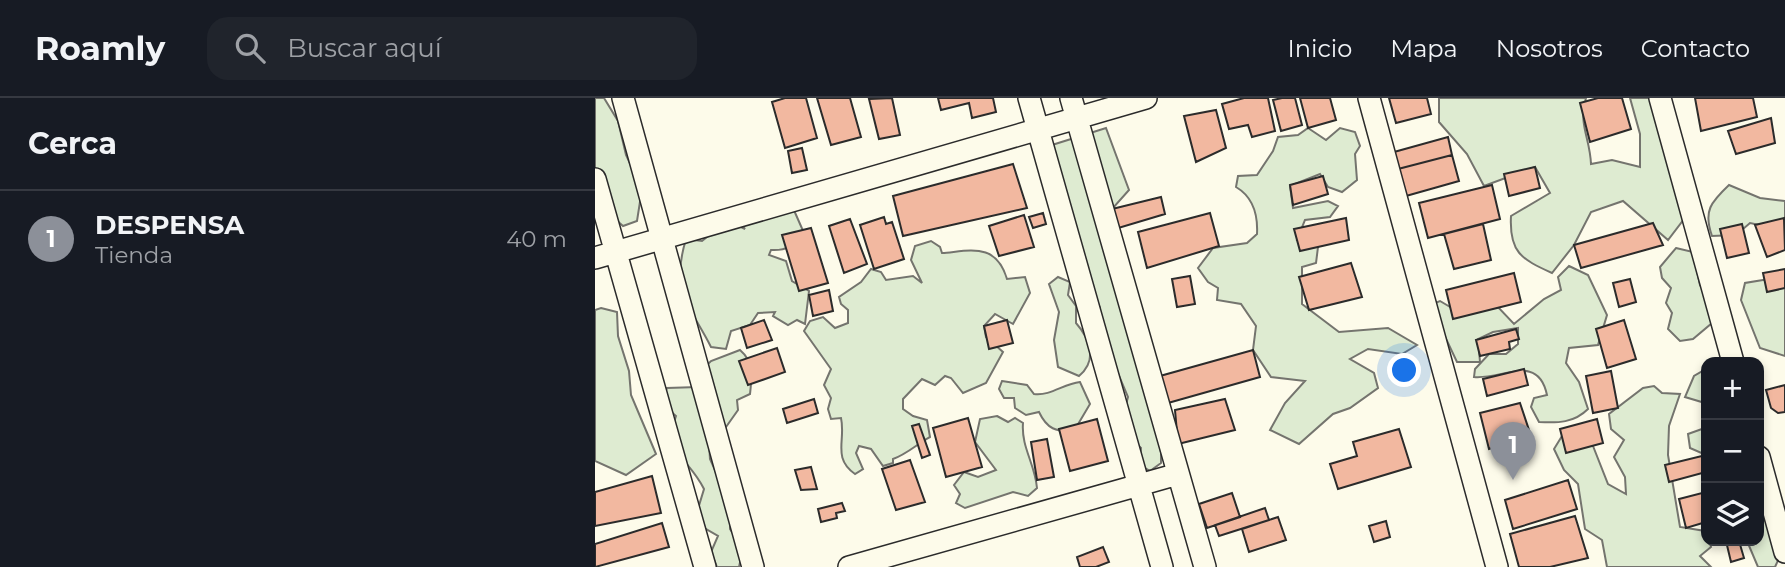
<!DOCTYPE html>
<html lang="es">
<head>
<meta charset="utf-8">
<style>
	body { margin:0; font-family:Montserrat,sans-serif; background:#20242c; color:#f1f3f6 }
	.controls { position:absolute; right:21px; bottom:21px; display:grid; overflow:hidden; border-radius:14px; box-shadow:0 4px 10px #0003 }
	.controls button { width:63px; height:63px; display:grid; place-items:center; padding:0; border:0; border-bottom:2px solid #363941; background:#171b24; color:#f1f3f6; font:35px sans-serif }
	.you { position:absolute; left:810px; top:273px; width:24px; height:24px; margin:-18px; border:5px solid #fff; border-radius:50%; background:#1a73e8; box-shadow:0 0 0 10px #1a73e833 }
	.badge { display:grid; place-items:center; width:46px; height:46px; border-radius:50%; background:#8c9099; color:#fff; font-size:23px; font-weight:700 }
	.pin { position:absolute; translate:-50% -58px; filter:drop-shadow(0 2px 4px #0008) }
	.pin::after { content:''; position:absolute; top:37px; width:24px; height:21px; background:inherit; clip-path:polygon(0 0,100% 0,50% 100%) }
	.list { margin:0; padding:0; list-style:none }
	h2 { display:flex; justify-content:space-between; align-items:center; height:91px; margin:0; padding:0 28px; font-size:30px }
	h2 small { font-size:23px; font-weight:400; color:#9ea1a6 }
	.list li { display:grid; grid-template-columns:46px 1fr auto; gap:21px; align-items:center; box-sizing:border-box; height:98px; padding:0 28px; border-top:2px solid #363941 }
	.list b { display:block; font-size:26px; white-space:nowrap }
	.list p { margin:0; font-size:23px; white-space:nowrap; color:#9ea1a6 }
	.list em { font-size:23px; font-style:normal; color:#9ea1a6 }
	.icon { flex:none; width:38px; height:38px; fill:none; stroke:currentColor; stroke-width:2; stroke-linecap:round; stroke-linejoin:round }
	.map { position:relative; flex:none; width:1190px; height:469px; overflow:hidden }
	header { display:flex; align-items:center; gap:42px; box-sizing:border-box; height:98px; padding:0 35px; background:#171b24; border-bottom:2px solid #363941 }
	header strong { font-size:33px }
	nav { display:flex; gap:38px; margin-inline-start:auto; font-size:24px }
	.search { width:490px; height:63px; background:#20242c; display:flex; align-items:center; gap:18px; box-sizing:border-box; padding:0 24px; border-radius:21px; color:#9ea1a6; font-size:26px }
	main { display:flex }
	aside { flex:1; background:#171b24 }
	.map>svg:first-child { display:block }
	.green { fill:#deebd1; stroke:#74746e; stroke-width:2 }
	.building { fill:#f2b8a0; stroke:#2b2b2b; stroke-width:2 }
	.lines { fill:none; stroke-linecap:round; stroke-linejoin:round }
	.street-casing { stroke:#2b2b2b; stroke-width:24 }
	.street { stroke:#fdfbea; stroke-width:21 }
</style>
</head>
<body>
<header>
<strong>Roamly</strong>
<div class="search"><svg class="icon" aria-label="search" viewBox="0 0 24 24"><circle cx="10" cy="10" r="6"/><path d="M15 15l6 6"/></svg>Buscar aquí</div>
<nav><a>Inicio</a><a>Mapa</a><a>Nosotros</a><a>Contacto</a></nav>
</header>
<main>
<aside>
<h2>Cerca<small></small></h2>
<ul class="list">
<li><span class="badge">1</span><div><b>DESPENSA</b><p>Tienda</p></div><em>40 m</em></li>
</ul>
</aside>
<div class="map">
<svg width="1190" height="469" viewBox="0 0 1190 469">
	<rect width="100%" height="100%" fill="#fdfbea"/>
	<!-- green -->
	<path class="green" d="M0 0H9L23 23 31 57 47 91 42 123 28 128 11 113 0 78Z
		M844 0H991C983 26 995 40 996 66L1017 62 1045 69V36L1035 0H1058L1089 121 1073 142 1028 103 996 114 979 147 957 175C926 161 914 154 916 118L955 95 940 69 889 88 872 56 844 24Z
		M511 30 534 92 517 111 566 354V365L555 373 544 367 546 350C530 337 527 317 533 299L503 228 505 210 484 161 486 145 475 118 457 47Z
		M713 30 731 42 745 30 760 34 765 48 760 56 762 82 747 94 733 89 725 76 695 88 698 110 733 103 743 108 735 119 710 122 702 142 723 149 721 165 707 169V206L744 234 793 230 822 247 807 256 773 251 755 261 779 275 783 290 755 310 738 316 704 346 675 332 690 305 710 283 676 279 658 252 661 228 646 206 622 202 623 190 613 184 603 170 618 150 652 145 662 136C663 117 658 99 641 89L643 78 662 77 678 53 683 39 703 37Z
		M1134 87 1165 100 1190 103V124L1170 128 1155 125 1141 137 1117 138C1108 113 1116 104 1134 87Z
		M198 110 209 135C203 147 190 153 176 152L174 157 191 163 197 183 214 193 210 226 202 222 193 227 178 218 180 214 163 215 155 227 136 233 131 251 116 249C93 204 75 195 91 141L107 143 122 131 140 126 150 131 145 125Z
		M336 143 345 149 347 155C375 153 401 144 412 181L430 179 435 195 418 226 400 216 389 228 391 239 408 254 391 285 368 295 356 280 350 278 340 287 327 281 308 301V311L318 318 332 322 335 339C322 346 312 356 298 361V365L288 368 276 351 264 348 261 355 268 371 260 376C237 360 251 342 246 320L236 321 233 311 236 300 229 287 236 271 209 233 215 223 228 219 240 230 253 225V212L246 206 244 199 266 184 276 171 286 174 291 182 318 178 327 185 316 162 320 148Z
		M1081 150 1098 154 1105 187 1114 201 1117 225 1098 241 1085 243 1073 231 1077 215 1071 205 1076 190 1067 180 1065 169Z
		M974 168 993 177 1012 217 1003 247 974 250 971 265 984 284 993 311C979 325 963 325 944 324L936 309 939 300 952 297C943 254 907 282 879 279L880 271 894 256H911L923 246V230L898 234 883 241 885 264H862L835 207 845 203 867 216 903 209 919 226 949 201 966 192 963 179Z
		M463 179 475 184 473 197 481 208V225C495 241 503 262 484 278L463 269 459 242 464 214 454 186Z
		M1180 180 1190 183V258L1165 250 1146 202 1150 185Z
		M6 210 22 214 23 238 34 273 36 297 61 356 31 377 0 363V212Z
		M145 252C159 264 157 278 155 296L142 302 143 312 131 329 120 323 105 274 116 263Z
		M1111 271V357L1095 350 1093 336 1107 331 1110 305 1090 299 1099 278Z
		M407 283 432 287 439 296C456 298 468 286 485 284L495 306 479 333C461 334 452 331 444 314L431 317 420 310 419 300H409L404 291Z
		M1059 288 1067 295 1085 296 1074 328 1073 357 1085 429 1110 433 1116 449 1105 458 1116 469H1012L1007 442 990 431 983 386 969 372 959 351 967 338 980 344 998 348 1013 386 1031 396 1030 379 1019 359 1029 342 1016 331 1014 316 1048 290Z
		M103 289 113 328 115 361 136 408 135 431 148 451 144 469H122L116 454 123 438 99 424 109 391C94 360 68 355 81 318L66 305 72 290Z
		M402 318 413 324 420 320 428 325C426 349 440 366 442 390L433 398 418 394 370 410 361 405 365 396 359 387 369 374 383 379 401 372 380 344 385 321Z
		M1164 416 1176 429 1186 456 1180 469H1163L1152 443H1164Z"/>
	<!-- building -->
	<path class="building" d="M190 0H211L222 40 190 50 177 4Z
		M222 0H255L266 39 236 47Z
		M297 0 305 37 284 41 274 1Z
		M343 0H398L401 14 377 20 374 5 346 12Z
		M649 0H673L680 33 657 39 653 27 634 31 627 6Z
		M687 0H700L707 27 686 33 678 2Z
		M705 0H735L741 22 713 30Z
		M794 0H832L836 16 801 25Z
		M1003 0H1027L1036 31 995 44 985 5Z
		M1100 0H1158L1162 19 1106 33Z
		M621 12 631 50 601 64 589 18Z
		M1176 20 1180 45 1141 56 1133 33Z
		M853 39 857 57 803 71 799 54Z
		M207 50 212 72 197 75 193 53Z
		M857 57 864 83 811 98 803 71Z
		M418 66 432 110 308 138 298 98Z
		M940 69 945 90 914 98 909 76Z
		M728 78 733 96 698 107 695 87Z
		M897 87 905 121 833 140 824 105Z
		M566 99 570 116 520 131 517 111Z
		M448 115 451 126 438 130 434 119Z
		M615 115 624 148 552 170 543 134Z
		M429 117 439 149 404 158 394 128Z
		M289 119 291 126 297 124 309 161 279 171 265 127Z
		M751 120 754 142 705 153 699 131Z
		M1189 120 1190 152 1172 159 1160 127Z
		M255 121 272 166 249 175 234 128Z
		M1058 125 1068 147 986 170 979 147Z
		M888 126 896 162 859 171 849 136Z
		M1147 126 1154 155 1132 160 1125 131Z
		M216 130 233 185 204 193 187 137Z
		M756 165 767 199 714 212 704 179Z
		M1190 171V190L1172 194 1168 175Z
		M919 175 926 204 858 221 851 192Z
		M595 178 600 206 582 209 577 181Z
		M1035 181 1041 204 1024 209 1018 185Z
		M234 192 238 213 218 218 214 197Z
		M169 222 177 242 152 250 146 230Z
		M412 222 418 245 394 251 389 228Z
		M1029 222 1041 261 1012 270 1001 231Z
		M921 231 924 241 914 244 915 251 885 258 881 242Z
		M182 250 190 274 153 287 144 263Z
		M658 252 665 279 573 305 565 278Z
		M929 271 933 287 892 298 888 281Z
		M1016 273 1023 310 998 315 991 278Z
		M1190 287V314L1183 315 1176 310 1171 292Z
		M219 301 223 315 192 325 188 311Z
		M630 301 640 332 583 346 580 312Z
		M925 305 936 338 894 351 885 315Z
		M373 320 387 369 351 379 338 330Z
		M502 321 513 363 475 373 464 331Z
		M1002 321 1008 345 971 355 965 331Z
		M324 326 335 357 327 360 317 328Z
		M804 331 816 369 743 391 735 366 762 358 758 344Z
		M452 341 459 379 442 382 436 344Z
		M1111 357V374L1074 384 1070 367Z
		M315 362 330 404 301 412 287 371Z
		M216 369 222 391 206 392 200 372Z
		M57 378 66 415 0 428V394Z
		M973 382 982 411 918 431 910 402Z
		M1111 394V424L1091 430 1084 401Z
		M637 395 645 419 612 430 604 406Z
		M247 405 250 413 241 415 242 420 226 424 223 411Z
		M670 410 674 422 624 438 620 427Z
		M980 418 993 460 955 469H924L915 436Z
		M683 419 691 442 654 454 647 431Z
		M791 423 795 439 779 444 774 428Z
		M67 425 74 449 0 469V446Z
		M1131 443H1144L1149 460 1136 464Z
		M508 449 514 464 501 469H485L482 459Z"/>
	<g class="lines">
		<!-- street casing -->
		<g class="street-casing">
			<path id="street" d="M28 0 158 469
				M434 0 567 469
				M476 0 610 469
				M774 0 902 469
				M1065 0 1138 264
				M0 81 110 469
				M0 160 551 0
				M1164 359 1190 454
				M254 469 583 376"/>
		</g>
		<!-- street -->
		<use href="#street" class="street"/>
	</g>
</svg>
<div class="controls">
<button>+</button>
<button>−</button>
<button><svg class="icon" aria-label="layers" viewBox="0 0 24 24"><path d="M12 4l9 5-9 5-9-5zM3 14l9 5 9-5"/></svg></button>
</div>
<div class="you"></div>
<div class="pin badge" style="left:918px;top:382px">1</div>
</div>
</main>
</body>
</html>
